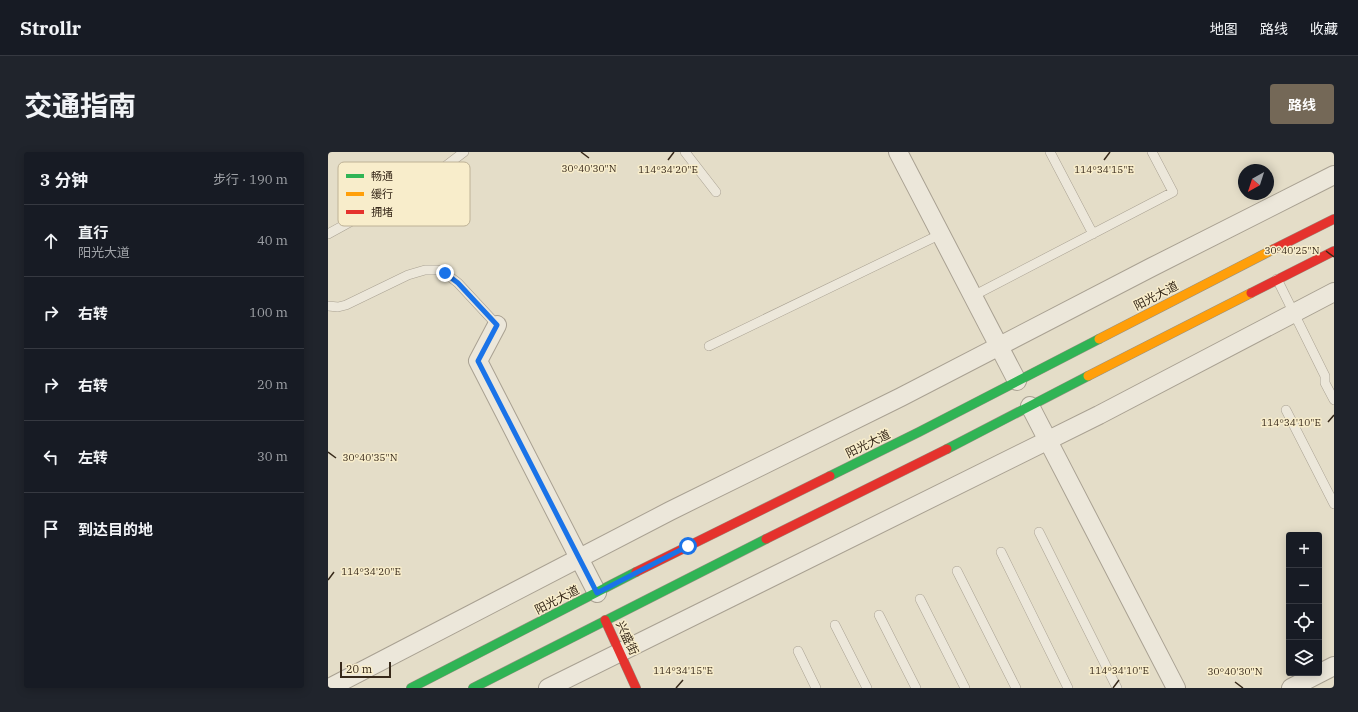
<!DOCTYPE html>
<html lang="zh">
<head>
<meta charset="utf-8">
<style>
	body { margin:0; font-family:"IBM Plex Serif","Noto Sans SC",serif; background:#20242c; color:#f1f3f6 }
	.controls { position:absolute; right:12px; bottom:12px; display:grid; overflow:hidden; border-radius:4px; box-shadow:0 2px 10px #0003 }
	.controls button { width:36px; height:36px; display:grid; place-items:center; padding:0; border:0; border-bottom:1px solid #363941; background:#171b24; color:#f1f3f6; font:20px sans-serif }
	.compass { position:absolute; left:910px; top:12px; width:36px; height:36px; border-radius:50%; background:#171b24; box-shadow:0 2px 10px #0003; rotate:219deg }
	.scale { position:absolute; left:12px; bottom:10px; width:51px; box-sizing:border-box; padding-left:4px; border:2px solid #37291a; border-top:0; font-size:11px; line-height:14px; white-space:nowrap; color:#37291a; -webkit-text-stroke:3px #f8edcb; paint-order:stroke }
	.stop { position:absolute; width:12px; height:12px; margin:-9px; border:3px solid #1a73e8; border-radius:50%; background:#fff }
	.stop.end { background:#1a73e8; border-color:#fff; box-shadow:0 1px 4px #0008 }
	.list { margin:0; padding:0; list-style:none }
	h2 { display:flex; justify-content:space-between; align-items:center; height:52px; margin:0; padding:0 16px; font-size:17px }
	h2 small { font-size:13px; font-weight:400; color:#9ea1a6 }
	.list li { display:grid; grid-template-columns:26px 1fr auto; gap:12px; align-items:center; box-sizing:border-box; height:72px; padding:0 16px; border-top:1px solid #363941 }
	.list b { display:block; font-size:15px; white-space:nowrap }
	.list p { margin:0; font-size:13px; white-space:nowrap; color:#9ea1a6 }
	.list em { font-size:13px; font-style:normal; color:#9ea1a6 }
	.icon { flex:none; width:22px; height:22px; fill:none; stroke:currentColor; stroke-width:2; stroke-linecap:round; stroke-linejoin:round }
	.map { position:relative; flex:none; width:1006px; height:536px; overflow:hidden; border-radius:4px }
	header { display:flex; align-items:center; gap:24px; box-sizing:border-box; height:56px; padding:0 20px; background:#171b24; border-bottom:1px solid #363941 }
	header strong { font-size:19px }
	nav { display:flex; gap:22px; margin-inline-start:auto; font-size:14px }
	.intro { display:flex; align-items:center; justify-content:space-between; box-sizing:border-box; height:96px; padding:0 24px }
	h1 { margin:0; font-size:28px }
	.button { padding:10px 18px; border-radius:4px; background:#746857; color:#fff; font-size:14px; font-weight:700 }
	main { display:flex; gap:24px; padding:0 24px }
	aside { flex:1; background:#171b24; border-radius:4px; box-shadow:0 2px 10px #0003 }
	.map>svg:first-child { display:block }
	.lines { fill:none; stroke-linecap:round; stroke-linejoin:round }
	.lane-casing { stroke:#a9a192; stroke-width:10 }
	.street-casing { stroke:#a9a192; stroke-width:20 }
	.fast-casing { stroke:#989182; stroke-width:10 }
	.slow-casing { stroke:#989182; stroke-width:10 }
	.jam-casing { stroke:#989182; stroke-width:10 }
	.lane { stroke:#ece7da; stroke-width:9 }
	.street { stroke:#ece7da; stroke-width:18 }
	.fast { stroke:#30b455; stroke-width:9 }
	.slow { stroke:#ff9f0a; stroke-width:9 }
	.jam { stroke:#e5322d; stroke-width:9 }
	.route { stroke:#1a73e8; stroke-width:5 }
	.ticks { fill:none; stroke:#37291a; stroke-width:1.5 }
	.labels { text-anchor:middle; stroke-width:3; stroke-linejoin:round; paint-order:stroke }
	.street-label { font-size:12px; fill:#37291a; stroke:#f8edcb }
	.key { fill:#f8edcb; stroke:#beb296; stroke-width:1 }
	.key-label { font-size:11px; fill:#37291a }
	.ticks-label { font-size:10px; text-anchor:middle; fill:#37291a; stroke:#f8edcb; stroke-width:3; stroke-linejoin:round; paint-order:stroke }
</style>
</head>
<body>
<header>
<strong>Strollr</strong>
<nav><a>地图</a><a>路线</a><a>收藏</a></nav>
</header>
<div class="intro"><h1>交通指南</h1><a class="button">路线</a></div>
<main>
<aside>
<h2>3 分钟<small>步行 · 190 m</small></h2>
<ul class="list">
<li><svg class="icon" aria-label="ahead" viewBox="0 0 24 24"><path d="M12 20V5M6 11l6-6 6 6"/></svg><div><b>直行</b><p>阳光大道</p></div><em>40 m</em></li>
<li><svg class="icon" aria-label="right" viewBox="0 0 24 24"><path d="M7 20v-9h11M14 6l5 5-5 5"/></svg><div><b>右转</b></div><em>100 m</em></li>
<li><svg class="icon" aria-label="right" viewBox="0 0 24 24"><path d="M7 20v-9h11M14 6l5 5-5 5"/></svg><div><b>右转</b></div><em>20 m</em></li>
<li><svg class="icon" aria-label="left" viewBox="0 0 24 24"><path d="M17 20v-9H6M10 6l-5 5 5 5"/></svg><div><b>左转</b></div><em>30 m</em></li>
<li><svg class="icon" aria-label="arrive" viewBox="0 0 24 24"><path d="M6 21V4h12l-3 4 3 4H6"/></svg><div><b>到达目的地</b></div></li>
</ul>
</aside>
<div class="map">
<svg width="1006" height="536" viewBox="0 0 1006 536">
	<rect width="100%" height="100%" fill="#e4ddc8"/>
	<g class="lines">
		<!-- lane casing -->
		<g class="lane-casing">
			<path id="lane" d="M357 0 388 40
				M722 0 765 82
				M0 82 102 26 136 0
				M949 127 997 224V231L1006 248
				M645 144 845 40 824 0
				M0 154 10 155 18 153 80 123 97 118H109L117 121 130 131 169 173
				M381 194 613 82
				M958 258 1006 352
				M711 380 789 536
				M673 400 740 536
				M629 419 688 536
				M592 447 637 536
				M551 463 588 536
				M507 473 539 536
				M470 499 488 536"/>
		</g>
		<!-- street casing -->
		<g class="street-casing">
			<path id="street" d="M570 0 689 229
				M169 173 150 209 269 441
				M702 254 848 536
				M1 536 342 359 573 245 824 115 1006 23
				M220 536 771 263 1006 140
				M963 536 1006 514"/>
		</g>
		<!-- fast casing -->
		<g class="fast-casing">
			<path id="fast" d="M619 297 760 224
				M502 324 591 280 771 187
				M83 536 308 420
				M145 536 438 387"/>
		</g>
		<!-- slow casing -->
		<g class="slow-casing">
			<path id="slow" d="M771 187 946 97
				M760 224 923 141"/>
		</g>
		<!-- jam casing -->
		<g class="jam-casing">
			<path id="jam" d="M946 97 1006 67
				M923 141 1006 99
				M438 387 619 297
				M308 420 502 324
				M277 468 308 536"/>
		</g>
		<!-- lane -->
		<use href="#lane" class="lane"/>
		<!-- street -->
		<use href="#street" class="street"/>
		<!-- fast -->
		<use href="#fast" class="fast"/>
		<!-- slow -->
		<use href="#slow" class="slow"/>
		<!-- jam -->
		<use href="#jam" class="jam"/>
	</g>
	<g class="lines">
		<!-- route -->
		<path class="route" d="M117 121 130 131 169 173 150 209 269 441 360 394"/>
	</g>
	<!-- ticks -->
	<path class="ticks" d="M253 0 261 6M340 8 346 0M776 8 782 0M998 99 1006 105M1000 270 1006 263M0 300 8 306M0 428 6 420M907 530 915 536M348 536 355 528M785 536 791 528"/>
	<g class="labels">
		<!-- street labels -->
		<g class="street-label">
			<text transform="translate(828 144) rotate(-27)" y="4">阳光大道</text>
			<text transform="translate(540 292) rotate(-26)" y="4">阳光大道</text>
			<text transform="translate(229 448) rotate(-27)" y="4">阳光大道</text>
			<text transform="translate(299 486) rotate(65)" y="4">兴盛街</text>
		</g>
	</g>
	<!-- legend -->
	<rect x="10" y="10" width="132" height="64" rx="6" class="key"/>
	<rect x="18" y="22" width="18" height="4" fill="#30b455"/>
	<rect x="18" y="40" width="18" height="4" fill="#ff9f0a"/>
	<rect x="18" y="58" width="18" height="4" fill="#e5322d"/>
	<g class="key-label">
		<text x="43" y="28">畅通</text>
		<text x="43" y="46">缓行</text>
		<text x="43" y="64">拥堵</text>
	</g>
	<g class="ticks-label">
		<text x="261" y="20">30°40'30"N</text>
		<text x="340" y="21">114°34'20"E</text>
		<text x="776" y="21">114°34'15"E</text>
		<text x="964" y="102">30°40'25"N</text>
		<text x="963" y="274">114°34'10"E</text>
		<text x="42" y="309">30°40'35"N</text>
		<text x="43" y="423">114°34'20"E</text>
		<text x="355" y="522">114°34'15"E</text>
		<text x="791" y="522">114°34'10"E</text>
		<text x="907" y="523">30°40'30"N</text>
	</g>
</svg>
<div class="controls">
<button>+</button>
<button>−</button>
<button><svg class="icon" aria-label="locate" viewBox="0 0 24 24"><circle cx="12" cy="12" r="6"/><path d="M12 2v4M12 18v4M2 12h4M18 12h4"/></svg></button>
<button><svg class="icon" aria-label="layers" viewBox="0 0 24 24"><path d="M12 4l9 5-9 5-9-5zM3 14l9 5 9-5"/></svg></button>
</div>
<svg class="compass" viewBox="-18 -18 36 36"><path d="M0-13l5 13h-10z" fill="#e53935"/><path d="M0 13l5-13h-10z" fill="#9ea1a6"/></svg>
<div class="scale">20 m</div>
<div class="stop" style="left:360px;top:394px"></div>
<div class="stop end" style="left:117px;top:121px"></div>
</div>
</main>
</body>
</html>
